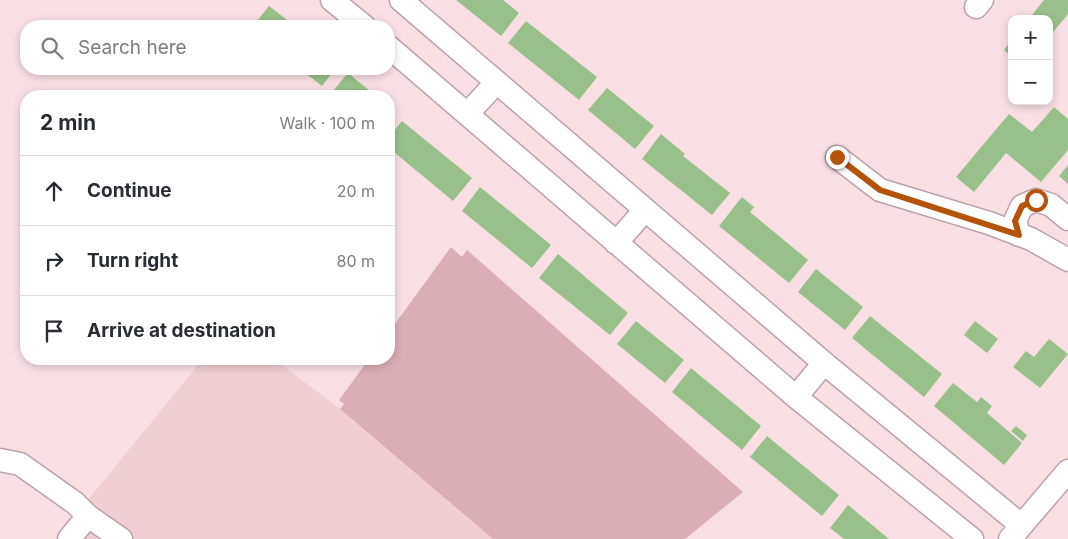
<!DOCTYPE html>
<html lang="en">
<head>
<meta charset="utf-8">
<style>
	body { margin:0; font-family:Inter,sans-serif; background:#f2f2f3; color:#2b2b33 }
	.controls { position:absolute; right:15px; top:15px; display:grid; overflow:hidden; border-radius:10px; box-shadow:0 2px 8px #0003 }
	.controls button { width:45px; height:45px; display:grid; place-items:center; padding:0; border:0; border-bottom:1px solid #e1e1e2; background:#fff; color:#2b2b33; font:25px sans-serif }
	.stop { position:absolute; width:15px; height:15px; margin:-11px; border:4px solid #b45309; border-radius:50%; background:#fff }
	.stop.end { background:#b45309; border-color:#fff; box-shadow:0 1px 5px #0008 }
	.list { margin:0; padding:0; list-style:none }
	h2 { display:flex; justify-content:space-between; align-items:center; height:65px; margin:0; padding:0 20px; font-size:21px }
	h2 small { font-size:16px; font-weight:400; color:#7c7c81 }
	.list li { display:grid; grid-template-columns:32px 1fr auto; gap:15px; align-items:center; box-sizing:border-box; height:70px; padding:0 20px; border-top:1px solid #e1e1e2 }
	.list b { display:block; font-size:19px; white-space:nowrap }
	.list em { font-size:16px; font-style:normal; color:#7c7c81 }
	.icon { flex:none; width:28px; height:28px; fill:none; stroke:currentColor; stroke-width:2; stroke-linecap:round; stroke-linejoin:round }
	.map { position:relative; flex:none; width:1068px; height:539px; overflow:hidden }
	.search { position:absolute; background:#fff; box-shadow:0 2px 8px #0003; left:20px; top:20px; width:375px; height:55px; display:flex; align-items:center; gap:12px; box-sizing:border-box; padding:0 18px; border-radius:20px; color:#7c7c81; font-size:19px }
	.panel { position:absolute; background:#fff; box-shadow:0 2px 8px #0003; left:20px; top:90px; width:375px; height:275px; border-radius:20px }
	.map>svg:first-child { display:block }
	.built { fill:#efcfd4 }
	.green { fill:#dbaeb7 }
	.building { fill:#99c08a }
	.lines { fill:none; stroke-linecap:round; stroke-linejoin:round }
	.minor-casing { stroke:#bba3a8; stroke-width:25 }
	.minor { stroke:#fff; stroke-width:22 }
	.route { stroke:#b45309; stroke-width:6 }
</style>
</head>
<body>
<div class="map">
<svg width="1068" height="539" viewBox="0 0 1068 539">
	<rect width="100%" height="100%" fill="#f8dfe4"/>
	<!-- built -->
	<path class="built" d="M203 359H274L340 409 493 539H56Z"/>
	<!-- green -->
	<path class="green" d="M451 247 462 257 467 250 743 492 685 539H493L340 409 344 404 339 400 369 359H389V332Z"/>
	<!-- building -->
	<path class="building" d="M456 0H503L519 13 501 36Z
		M1044 0H1068V14L1049 37V19H1029Z
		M269 6 295 26H253Z
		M526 21 597 77 579 100 508 43Z
		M1012 40V57L1004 50Z
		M300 69H335L322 86Z
		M348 73 376 96H329Z
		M607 88 654 126 635 149 588 110Z
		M1054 107 1068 119V150L1041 182 1006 153 974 192 956 177 1009 114 1032 132Z
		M402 121 472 178 453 201 389 148V137Z
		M661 134 685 154 683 156 730 193 712 215 642 159Z
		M1068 165V184L1059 176Z
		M480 187 551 245 532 268 462 211Z
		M742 197 754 207 750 212 808 260 789 283 719 226Z
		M558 254 628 313 610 335 539 278Z
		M816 269 863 307 845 330 798 292Z
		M870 316 942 374 924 397 852 338Z
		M636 321 684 360 665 383 617 344Z
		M975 321 998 339 987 353 964 335Z
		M1049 339 1068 354 1040 388 1013 367 1026 351 1034 357Z
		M691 368 761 426 742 450 672 392Z
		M953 383 977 402 981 397 992 406 987 413 1022 443 1004 465 934 406Z
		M1016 426 1027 435 1023 441 1011 431Z
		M767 436 839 495 822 516 750 457Z
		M848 505 889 539H844L830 528Z"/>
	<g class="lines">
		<!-- minor casing -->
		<g class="minor-casing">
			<path id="minor" d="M332 0 364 26
				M401 0 824 363 1021 525
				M976 7 982 0
				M389 47 796 397 972 539
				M468 113 497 82
				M837 157 880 190 989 223 1031 239 1068 260
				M1019 235 1015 221 1022 206 1036 200 1051 205 1068 219
				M616 243 645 210
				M796 397 824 363
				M0 460 20 464 75 503 88 516
				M69 539 88 516 121 539
				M1010 539 1068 471"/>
		</g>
		<!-- minor -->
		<use href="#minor" class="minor"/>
	</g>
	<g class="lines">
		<!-- route -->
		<path class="route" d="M837 157 880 190 1019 235 1015 221 1022 206 1036 200"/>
	</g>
</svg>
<div class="controls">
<button>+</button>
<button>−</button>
</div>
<div class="stop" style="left:1036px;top:200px"></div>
<div class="stop end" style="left:837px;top:157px"></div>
<div class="search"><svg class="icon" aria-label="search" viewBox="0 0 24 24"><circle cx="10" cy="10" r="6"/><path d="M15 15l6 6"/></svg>Search here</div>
<section class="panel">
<h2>2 min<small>Walk · 100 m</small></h2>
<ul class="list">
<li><svg class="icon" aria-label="ahead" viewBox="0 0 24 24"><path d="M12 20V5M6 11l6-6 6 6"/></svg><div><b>Continue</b></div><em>20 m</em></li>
<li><svg class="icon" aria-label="right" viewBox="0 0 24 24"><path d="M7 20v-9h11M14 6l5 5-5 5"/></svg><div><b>Turn right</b></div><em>80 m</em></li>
<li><svg class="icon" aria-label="arrive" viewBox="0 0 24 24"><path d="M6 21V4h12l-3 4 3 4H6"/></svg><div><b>Arrive at destination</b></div></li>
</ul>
</section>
</div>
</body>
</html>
